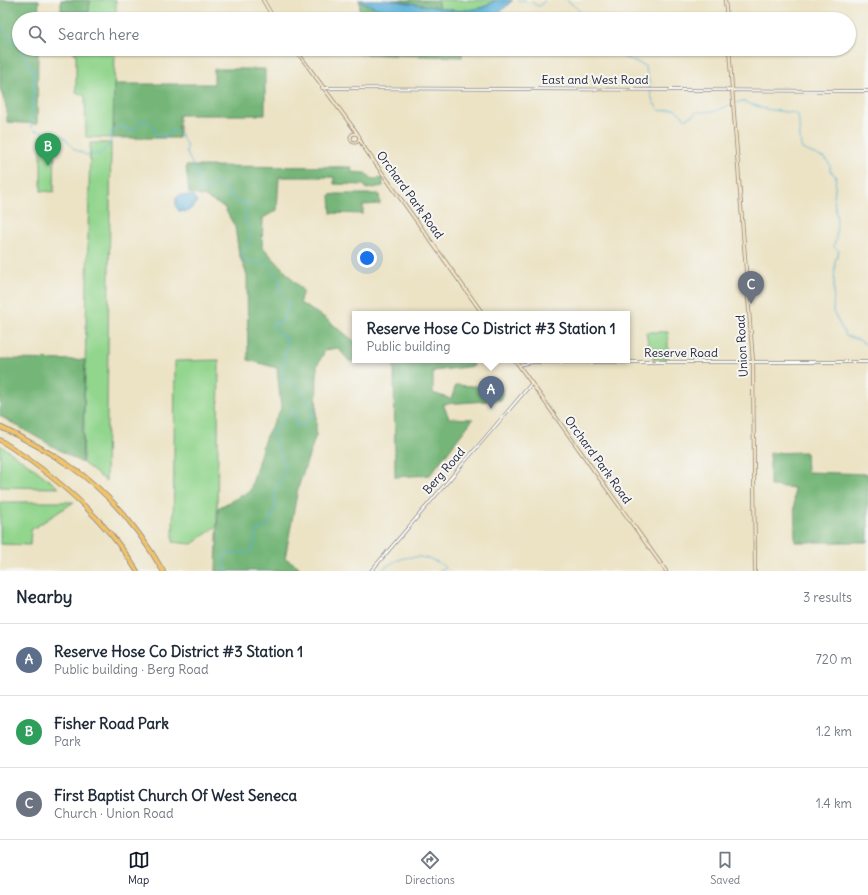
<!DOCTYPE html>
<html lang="en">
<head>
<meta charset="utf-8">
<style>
	body { margin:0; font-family:Delius,sans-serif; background:#f6f6f7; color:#1f2937 }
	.you { position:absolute; left:367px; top:258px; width:14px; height:14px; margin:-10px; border:3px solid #fff; border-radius:50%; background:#1a73e8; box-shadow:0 0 0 6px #1a73e833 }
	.badge { display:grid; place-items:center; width:26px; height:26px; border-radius:50%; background:#111827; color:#fff; font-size:13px; font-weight:700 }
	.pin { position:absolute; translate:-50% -33px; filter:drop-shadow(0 1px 2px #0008) }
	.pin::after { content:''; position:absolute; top:21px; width:14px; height:12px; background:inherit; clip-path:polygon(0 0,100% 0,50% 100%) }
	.popup { position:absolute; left:352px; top:311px; width:278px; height:52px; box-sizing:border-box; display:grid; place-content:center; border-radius:0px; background:#fff; filter:drop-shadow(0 1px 3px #0005); font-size:13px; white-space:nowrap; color:#747a83 }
	.popup b { font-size:15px; color:#1f2937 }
	.popup::after { content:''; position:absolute; left:50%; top:100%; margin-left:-8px; border:8px solid transparent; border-top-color:#fff }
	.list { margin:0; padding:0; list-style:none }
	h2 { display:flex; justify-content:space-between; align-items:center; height:52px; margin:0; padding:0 16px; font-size:17px }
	h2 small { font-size:13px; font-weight:400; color:#747a83 }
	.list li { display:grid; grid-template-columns:26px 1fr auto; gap:12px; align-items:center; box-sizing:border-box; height:72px; padding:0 16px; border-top:1px solid #e0e1e3 }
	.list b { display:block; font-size:15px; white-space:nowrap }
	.list p { margin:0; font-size:13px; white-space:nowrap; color:#747a83 }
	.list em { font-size:13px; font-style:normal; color:#747a83 }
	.icon { flex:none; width:22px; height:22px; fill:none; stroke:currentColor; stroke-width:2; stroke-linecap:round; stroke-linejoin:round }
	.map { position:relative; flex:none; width:868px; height:571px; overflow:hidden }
	.search { position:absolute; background:#fff; box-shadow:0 1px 3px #0004; left:12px; right:12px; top:12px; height:44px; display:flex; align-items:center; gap:10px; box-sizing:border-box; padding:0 14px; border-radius:22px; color:#747a83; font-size:15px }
	.sheet { height:268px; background:#fff }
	nav { display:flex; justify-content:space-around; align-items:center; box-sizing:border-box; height:56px; border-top:1px solid #e0e1e3; background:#fff; font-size:11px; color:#747a83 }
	nav a { display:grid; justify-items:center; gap:2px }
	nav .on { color:#111827 }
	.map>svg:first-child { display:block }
	.green { fill:#92d58d; stroke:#5a7c64 }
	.forest { fill:#75b678; stroke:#4c6c5a }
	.water { fill:#5db2d9; stroke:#406a8a }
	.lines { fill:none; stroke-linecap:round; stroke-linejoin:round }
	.stream { stroke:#5db2d9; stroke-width:1 }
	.tertiary-casing { stroke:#878280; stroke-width:3.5 }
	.secondary-casing { stroke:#878280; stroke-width:4 }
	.motorway-casing { stroke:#878280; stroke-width:5.5 }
	.tertiary { stroke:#fff; stroke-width:2 }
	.secondary { stroke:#f9e7c3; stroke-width:2.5 }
	.motorway { stroke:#f1c36a; stroke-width:4 }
	.labels { text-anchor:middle; stroke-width:4; stroke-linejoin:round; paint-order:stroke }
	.street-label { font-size:12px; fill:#22223b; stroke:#f6f6f2 }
</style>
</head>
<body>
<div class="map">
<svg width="868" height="571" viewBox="0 0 868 571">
	<rect width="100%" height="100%" fill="#f6f6f2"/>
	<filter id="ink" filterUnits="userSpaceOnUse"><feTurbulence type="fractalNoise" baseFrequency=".025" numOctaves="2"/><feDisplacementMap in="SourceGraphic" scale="8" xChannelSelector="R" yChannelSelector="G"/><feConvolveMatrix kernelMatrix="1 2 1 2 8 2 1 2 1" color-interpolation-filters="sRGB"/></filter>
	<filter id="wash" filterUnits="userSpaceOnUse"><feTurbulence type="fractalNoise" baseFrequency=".012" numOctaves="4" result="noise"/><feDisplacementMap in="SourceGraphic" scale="16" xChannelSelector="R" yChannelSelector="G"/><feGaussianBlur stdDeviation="0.9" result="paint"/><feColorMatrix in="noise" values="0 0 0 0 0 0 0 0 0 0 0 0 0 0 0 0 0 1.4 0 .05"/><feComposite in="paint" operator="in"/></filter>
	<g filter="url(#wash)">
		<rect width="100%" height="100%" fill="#ece3c5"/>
		<!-- green -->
		<path class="green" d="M90 0H116V19H62L61 11 89 12Z
			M438 0H496C477 13 460 12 438 8Z
			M66 49H115L113 138 86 137 85 96 76 92V53Z
			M41 140 55 141 54 192 41 191Z
			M90 143H111L106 481 83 463Z
			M646 332H668V359H653V348H649Z
			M219 360 217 526 192 544 173 542 175 361Z
			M0 445 31 466 59 488 0 487Z
			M0 502H74L31 530 30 545 0 544Z"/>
		<!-- forest -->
		<path class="forest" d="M0 0H39L38 19H19V49H38L37 124 7 122V110L0 88Z
			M61 0H90L89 12 61 11Z
			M391 0H438V8Z
			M360 1 392 14 422 19H359Z
			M359 49H462V57L359 54Z
			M214 69H265V115H179V138H113L114 84H214Z
			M186 166 352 167 351 172 365 173 373 179 383 178V186L367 189 364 185 334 184V177H279L277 210 263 218 262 246 304 292 301 296 300 303 325 318 355 342V360H470L474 366 433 371V393L451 399 456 385 502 388V400L443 404 449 418 473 419 430 475 395 477 394 361H349L338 348 325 350 317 366 316 435 298 488 285 558 298 566 300 571H216L218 508 250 491 265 438 281 409 277 368 248 360 247 275 239 254 235 227 224 207 205 197 189 193Z
			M337 194H379L380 204 363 205V214L331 213 330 195Z
			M0 359 85 360 82 463 0 416Z
			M806 452 807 472 868 474V542H795L794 488 770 486V453Z"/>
		<!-- water -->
		<path class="water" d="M358 0H391L458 11 482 8 496 0H513L499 13 489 19H422L383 11Z
			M180 195 193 196 196 199V204L187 212 179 211 176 207V198Z"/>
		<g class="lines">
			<!-- stream -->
			<path class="stream" d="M518 0H526
				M531 0 535 5 540 6 545 0
				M563 0H564
				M567 0 589 19
				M0 24 19 48
				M20 49 32 68 34 75 31 127 34 130 63 136 74 149 86 155 100 154 111 143 110 132 122 126 129 130H135L142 120C151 120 154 127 156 135L167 137 173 129 181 135 187 146 186 152 200 179V189L202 192 215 183C224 187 229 188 230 197L240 203 247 202 249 204 245 218 250 231V243L241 256 245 262H267L275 275H278L280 279 278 292 289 303 283 321 279 324 276 322 273 323V327L287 340C286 354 282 367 283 381 298 385 307 397 314 410L310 419 302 427 295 425V421L298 415 297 410H293L272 433 286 469 274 493 276 505 268 527 257 530 253 549 247 553H228L222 559 227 571
				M598 49 621 52 625 58 644 65C653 82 645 98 661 111L675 109 686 119 697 112 715 111 732 104
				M735 103 742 101 765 109 794 113 798 115C800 125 799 141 802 149L826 159 830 165V171L836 176 834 200 837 219 836 240 833 246 839 251 835 261 833 312 846 336 859 340 868 346
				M380 571C397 558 412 553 432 560 438 562 441 563 445 568L439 571"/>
		</g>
	</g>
	<g filter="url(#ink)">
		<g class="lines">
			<!-- tertiary casing -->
			<g class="tertiary-casing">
				<path id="tertiary" d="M322 88 868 91
					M519 365 533 362H868
					M371 571 532 383"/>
			</g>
			<!-- secondary casing -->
			<g class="secondary-casing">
				<path id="secondary" d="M263 0 274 19
					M725 0 727 19
					M295 49 357 133
					M729 49 753 362 755 571
					M350.5 138a4.5 4.5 0 1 1 9 0a4.5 4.5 0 1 1-9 0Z
					M359 138 363 146 483 314
					M515 360 666 571"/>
			</g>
			<!-- motorway casing -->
			<g class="motorway-casing">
				<path id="motorway" d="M0 427C23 438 46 450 67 464 107 490 139 529 163 571
					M0 440C53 474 104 516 137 571"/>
			</g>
			<!-- tertiary -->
			<use href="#tertiary" class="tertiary"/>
			<!-- secondary -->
			<use href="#secondary" class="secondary"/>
			<!-- motorway -->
			<use href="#motorway" class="motorway"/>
		</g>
	</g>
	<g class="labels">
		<!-- street labels -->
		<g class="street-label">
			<text x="595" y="84">East and West Road</text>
			<text transform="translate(410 195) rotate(54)" y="4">Orchard Park Road</text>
			<text transform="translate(742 346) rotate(-93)" y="4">Union Road</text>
			<text x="681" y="357">Reserve Road</text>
			<text transform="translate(598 460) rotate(54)" y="4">Orchard Park Road</text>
			<text transform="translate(444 471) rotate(-49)" y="4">Berg Road</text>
		</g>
	</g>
</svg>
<div class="you"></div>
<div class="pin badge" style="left:491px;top:409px;background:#5c6f8a">A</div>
<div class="popup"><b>Reserve Hose Co District #3 Station 1</b>Public building</div>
<div class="pin badge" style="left:48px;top:166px;background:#2e9e5b">B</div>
<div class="pin badge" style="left:751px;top:304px;background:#6b7280">C</div>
<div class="search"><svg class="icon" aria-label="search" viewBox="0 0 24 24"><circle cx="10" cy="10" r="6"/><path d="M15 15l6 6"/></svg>Search here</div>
</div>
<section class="sheet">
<h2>Nearby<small>3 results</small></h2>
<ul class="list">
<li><span class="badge" style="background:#5c6f8a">A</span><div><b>Reserve Hose Co District #3 Station 1</b><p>Public building · Berg Road</p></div><em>720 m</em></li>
<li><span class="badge" style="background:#2e9e5b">B</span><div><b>Fisher Road Park</b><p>Park</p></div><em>1.2 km</em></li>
<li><span class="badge" style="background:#6b7280">C</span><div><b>First Baptist Church Of West Seneca</b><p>Church · Union Road</p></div><em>1.4 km</em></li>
</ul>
</section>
<nav>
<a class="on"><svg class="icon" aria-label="map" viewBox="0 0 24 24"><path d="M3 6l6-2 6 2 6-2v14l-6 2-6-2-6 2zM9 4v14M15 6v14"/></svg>Map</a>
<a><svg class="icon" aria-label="directions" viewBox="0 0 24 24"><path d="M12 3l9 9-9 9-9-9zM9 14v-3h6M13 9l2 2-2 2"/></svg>Directions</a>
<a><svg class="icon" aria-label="saved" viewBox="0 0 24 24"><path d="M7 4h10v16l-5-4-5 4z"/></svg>Saved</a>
</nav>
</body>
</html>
